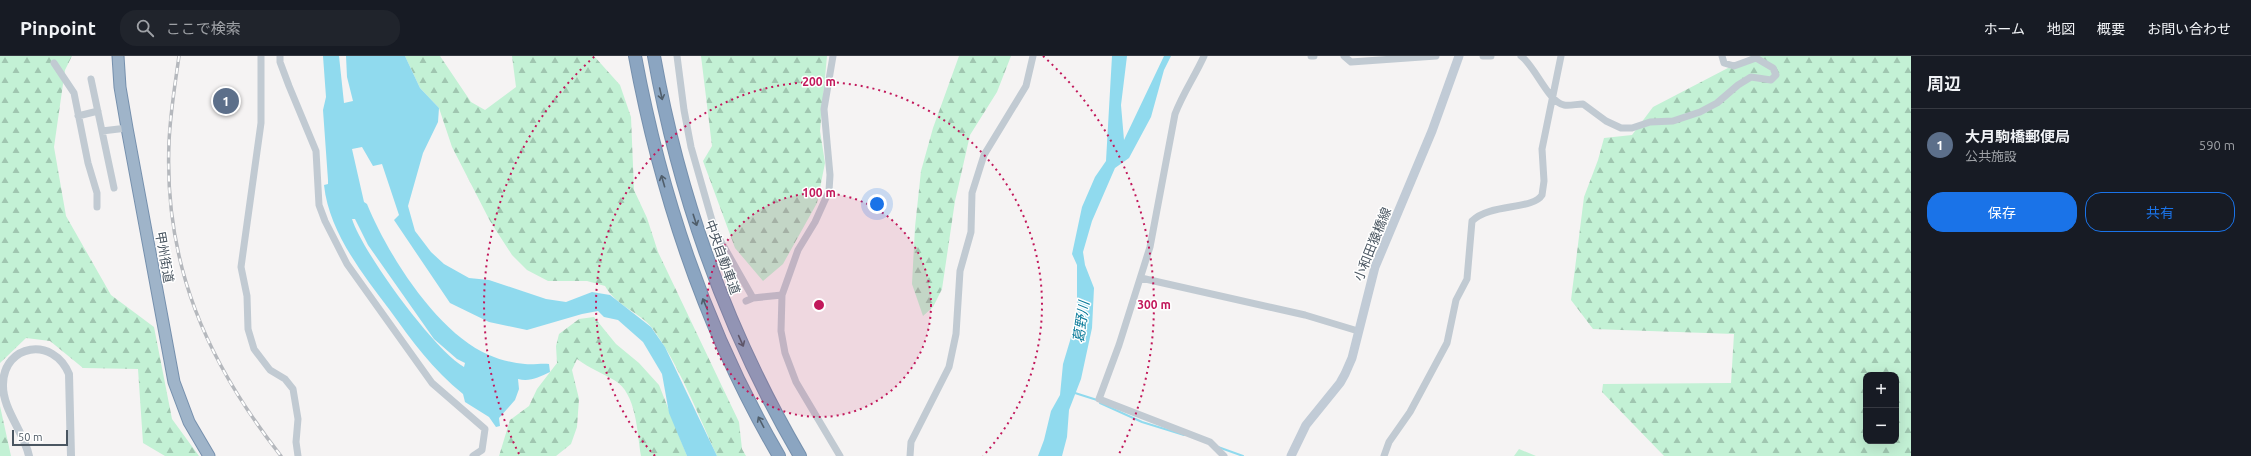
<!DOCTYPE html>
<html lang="ja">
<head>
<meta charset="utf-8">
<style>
	body { margin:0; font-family:Ubuntu,"Noto Sans JP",sans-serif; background:#20242c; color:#f1f3f6 }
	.controls { position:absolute; right:12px; bottom:12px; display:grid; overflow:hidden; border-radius:8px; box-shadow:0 4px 16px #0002 }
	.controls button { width:36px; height:36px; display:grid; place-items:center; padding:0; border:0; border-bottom:1px solid #363941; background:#171b24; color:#f1f3f6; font:20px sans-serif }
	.scale { position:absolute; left:12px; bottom:10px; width:56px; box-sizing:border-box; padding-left:4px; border:2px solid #4a5661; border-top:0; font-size:11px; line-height:14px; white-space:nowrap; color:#4a5661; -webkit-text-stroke:3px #fff; paint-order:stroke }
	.you { position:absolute; left:877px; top:148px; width:14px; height:14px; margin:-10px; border:3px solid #fff; border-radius:50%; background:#1a73e8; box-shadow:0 0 0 6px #1a73e833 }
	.badge { display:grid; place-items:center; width:26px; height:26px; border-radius:50%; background:#1a73e8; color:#fff; font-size:13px; font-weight:700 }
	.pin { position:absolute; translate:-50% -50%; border:2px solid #fff; box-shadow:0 1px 4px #0006 }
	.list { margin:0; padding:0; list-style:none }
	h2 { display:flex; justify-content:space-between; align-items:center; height:52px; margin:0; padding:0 16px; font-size:17px }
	h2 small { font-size:13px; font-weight:400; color:#9ea1a6 }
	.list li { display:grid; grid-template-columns:26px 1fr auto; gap:12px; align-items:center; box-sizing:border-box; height:72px; padding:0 16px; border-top:1px solid #363941 }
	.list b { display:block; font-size:15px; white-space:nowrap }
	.list p { margin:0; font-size:13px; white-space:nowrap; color:#9ea1a6 }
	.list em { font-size:13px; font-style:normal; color:#9ea1a6 }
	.actions { display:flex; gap:8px; padding:12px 16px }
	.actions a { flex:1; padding:9px 0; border:1px solid #1a73e8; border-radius:16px; text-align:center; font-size:14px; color:#1a73e8 }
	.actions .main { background:#1a73e8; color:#fff }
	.icon { flex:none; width:22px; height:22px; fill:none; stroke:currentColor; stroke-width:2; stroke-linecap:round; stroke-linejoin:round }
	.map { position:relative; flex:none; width:1911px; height:400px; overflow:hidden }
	header { display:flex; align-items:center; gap:24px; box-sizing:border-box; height:56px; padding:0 20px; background:#171b24; border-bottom:1px solid #363941 }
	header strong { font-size:19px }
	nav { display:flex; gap:22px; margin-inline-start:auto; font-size:14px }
	.search { width:280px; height:36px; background:#20242c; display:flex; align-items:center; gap:10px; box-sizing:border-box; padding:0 14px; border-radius:16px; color:#9ea1a6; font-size:15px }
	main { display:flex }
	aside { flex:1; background:#171b24 }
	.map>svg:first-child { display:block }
	.forest { fill:url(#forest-firs); fill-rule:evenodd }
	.water { fill:#90daee; fill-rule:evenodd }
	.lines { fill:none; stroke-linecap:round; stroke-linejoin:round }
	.stream { stroke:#90daee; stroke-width:2 }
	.trunk-casing { stroke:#7690ad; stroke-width:13 }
	.motorway-casing { stroke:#7690ad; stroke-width:14 }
	.minor { stroke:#c1cad2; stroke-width:7 }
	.tertiary { stroke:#c1cad2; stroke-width:8 }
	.secondary { stroke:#c1cbd6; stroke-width:9 }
	.trunk { stroke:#9fb4c9; stroke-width:11 }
	.motorway { stroke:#8ba5c1; stroke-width:12 }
	.rail-casing { stroke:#b5b8bd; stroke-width:3.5 }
	.rail { stroke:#fff; stroke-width:2; stroke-dasharray:6; stroke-linecap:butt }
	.oneway { stroke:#505e6b }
	.ring { fill:none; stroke:#c2185b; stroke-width:2; stroke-dasharray:2 4 }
	.labels { text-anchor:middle; stroke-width:3; stroke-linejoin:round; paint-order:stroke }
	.street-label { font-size:13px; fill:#4a5661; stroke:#fff }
	.water-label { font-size:14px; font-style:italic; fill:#0c7c9b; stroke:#fff }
	.centre { fill:#c2185b; stroke:#fff; stroke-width:2 }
	.ring-label { font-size:12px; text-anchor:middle; font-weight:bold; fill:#c2185b; stroke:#fff; stroke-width:3; stroke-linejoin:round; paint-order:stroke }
</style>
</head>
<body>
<header>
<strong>Pinpoint</strong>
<div class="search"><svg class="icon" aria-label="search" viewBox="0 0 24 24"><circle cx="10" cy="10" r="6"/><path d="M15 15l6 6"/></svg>ここで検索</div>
<nav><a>ホーム</a><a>地図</a><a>概要</a><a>お問い合わせ</a></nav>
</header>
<main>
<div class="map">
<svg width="1911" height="400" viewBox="0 0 1911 400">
	<defs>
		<pattern id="forest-firs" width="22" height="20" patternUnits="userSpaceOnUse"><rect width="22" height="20" fill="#c3f1d5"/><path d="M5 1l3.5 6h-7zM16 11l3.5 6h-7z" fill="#a0c6b0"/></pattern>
	</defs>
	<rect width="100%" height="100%" fill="#f5f3f3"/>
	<!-- forest -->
	<path class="forest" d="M0 0H72L65 14 54 91 66 160 111 239 154 271 172 363 199 400H165L143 387 138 313 83 312 50 285 26 282 0 307Z
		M405 0H440L471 46 485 54 516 31 512 0H594L620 29 631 61 634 134 647 162 658 196 739 366 742 393 746 400H717C699 361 678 306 652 272 640 256 617 251 605 230L587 225H548L527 214 512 199 490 165 452 91 439 52 420 32Z
		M701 0H827L820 75 825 107 817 147 783 208 763 225 735 192 703 105 712 90Z
		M959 0H1011L997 36 970 79 955 145 942 233 933 251 923 260 912 228 915 171 921 115 933 72Z
		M1751 0H1911V400H1664L1602 336 1603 328 1731 327 1734 278 1593 273 1571 244 1584 141 1598 104 1604 82 1632 79 1653 51ZM1866 319H1896V385H1866Z
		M594 261 616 288 639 307 659 329 687 400H641C637 377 637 337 614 324 600 316 591 313 577 303L572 314 579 343 577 371 571 388 556 400H499L510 364 529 350 537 333 557 307 556 290 559 278 579 263Z
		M0 350 11 400H0Z
		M1519 393 1536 400H1514Z"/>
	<!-- water -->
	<path class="water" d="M323 0H339L344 47 353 45 347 21 346 0H405L420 32 439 52 438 66 423 97 408 150 415 175 431 196 444 208 469 222 489 224 546 243 566 246 592 236 610 239 651 271 665 291 717 400H687L669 357 662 318 643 286 618 264 604 261 598 255 582 258 527 274 489 266 450 247 394 164 399 159 382 108 373 110 362 91 352 93 364 146 367 148C388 199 437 277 489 299 500 304 513 307 525 308 533 309 542 307 549 308L550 316C539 321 530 326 518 323L519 333 515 344 499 362 500 370 496 371 489 361 465 346 463 338C433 314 412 285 389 253 362 217 329 176 324 129L328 128V124L323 54 326 41ZM352 163H355L368 189 434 283 457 303 465 307 464 311C434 294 363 197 352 163Z
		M1112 0H1127L1121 49 1124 84 1164 0H1171L1164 14 1151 61 1129 102 1115 112 1092 165 1083 196 1085 209 1094 232 1092 272 1081 323 1069 354 1067 381 1062 400H1038L1044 384 1051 355 1060 339 1063 308 1075 268 1077 257V209L1072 198 1082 151 1095 121 1106 105Z"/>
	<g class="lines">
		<!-- stream -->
		<path class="stream" d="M1075 337 1097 344
			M1100 347 1142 366 1184 379
			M1218 391 1243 400"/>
		<!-- trunk casing -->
		<g class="trunk-casing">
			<path id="trunk" d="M118 0 120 31 127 72 174 326 189 366 209 400"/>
		</g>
		<!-- motorway casing -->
		<g class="motorway-casing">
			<path id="motorway" d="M635 0C661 140 707 277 779 400
				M654 0C679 140 728 277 800 400"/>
		</g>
		<!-- minor -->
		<path class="minor" d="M261 0V67L241 211 247 240 248 273 254 293 270 314 285 323 293 333 298 363 296 386 298 400
			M280 0V6L289 30 316 95 319 149 325 165 347 208 432 327 485 373 482 394 473 400
			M677 0 684 54 691 91 715 175 753 242
			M833 0 824 53 830 119 829 135 815 166 798 194 782 239 781 275 785 297 796 326 840 400
			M1204 0C1195 20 1183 37 1175 58L1150 191 1119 289 1099 343 1210 386 1224 400
			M1311 0H1314
			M1344 0 1351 6 1436 0
			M1483 0H1491
			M1521 0C1535 10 1549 47 1564 49 1570 50 1577 48 1583 48L1606 65 1621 72H1632L1650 66 1673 65 1700 56 1717 47 1738 29 1751 21 1771 24 1776 19 1773 12 1756 2 1734 10 1724 7 1722 0
			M54 7 74 37 88 107 97 137V151
			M91 23 114 132
			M78 60 98 55
			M102 75 127 72
			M1141 222 1305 259 1358 275
			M746 245 753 242 782 239
			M910 400 911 386 949 311 956 278 960 215 971 176 972 137 984 99 1026 30 1033 0
			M1384 400 1389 386 1410 356 1447 287 1456 244 1467 223 1472 165C1490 147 1533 154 1542 139L1544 125 1542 93 1561 0"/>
		<!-- tertiary -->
		<path class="tertiary" d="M29 400C24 376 2 353 3 328 4 288 53 280 69 318L71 400"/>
		<!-- secondary -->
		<path class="secondary" d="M1291 400 1306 369 1340 327 1345 318 1352 302 1375 211 1432 75 1459 0"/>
		<!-- trunk -->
		<use href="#trunk" class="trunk"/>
		<!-- motorway -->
		<use href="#motorway" class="motorway"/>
		<!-- rail casing -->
		<g class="rail-casing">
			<path id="rail" d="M179 0C175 29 170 58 169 87 164 209 207 306 281 400"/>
		</g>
		<!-- rail -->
		<use href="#rail" class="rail"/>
	</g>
	<!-- one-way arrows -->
	<defs><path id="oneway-shaft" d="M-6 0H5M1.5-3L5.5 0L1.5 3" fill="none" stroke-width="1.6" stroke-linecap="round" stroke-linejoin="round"/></defs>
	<g class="oneway">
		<use href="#oneway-shaft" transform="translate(661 38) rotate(77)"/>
		<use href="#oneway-shaft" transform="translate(663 125) rotate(-106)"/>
		<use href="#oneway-shaft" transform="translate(695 164) rotate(72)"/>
		<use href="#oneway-shaft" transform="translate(705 248) rotate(-113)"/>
		<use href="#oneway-shaft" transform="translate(741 285) rotate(66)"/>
		<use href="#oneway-shaft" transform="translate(761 366) rotate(-118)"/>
	</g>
	<!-- distance rings -->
	<circle cx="819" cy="249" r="112" fill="#c2185b" fill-opacity=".12"/>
	<g class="ring">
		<circle cx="819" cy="249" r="112"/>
		<path d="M655 400A223 223 0 1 1 983 400"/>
		<path d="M519 398A335 335 0 0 1 595 0M1043 0A335 335 0 0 1 1119 398"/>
	</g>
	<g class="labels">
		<!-- street labels -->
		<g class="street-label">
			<text transform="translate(1372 188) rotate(-68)" y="5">小和田猿橋線</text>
			<text transform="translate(165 201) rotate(80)" y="5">甲州街道</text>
			<text transform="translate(723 201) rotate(70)" y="5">中央自動車道</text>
		</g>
		<!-- water labels -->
		<g class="water-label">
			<text transform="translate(1081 266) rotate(-82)" y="5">葛野川</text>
		</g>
	</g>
	<circle cx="819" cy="249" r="6" class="centre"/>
	<g class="ring-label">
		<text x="819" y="30">200 m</text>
		<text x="819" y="141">100 m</text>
		<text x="1154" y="253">300 m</text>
	</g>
</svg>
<div class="controls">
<button>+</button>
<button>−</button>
</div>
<div class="scale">50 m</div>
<div class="you"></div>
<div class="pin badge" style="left:226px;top:45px;background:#5c6f8a">1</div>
</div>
<aside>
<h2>周辺<small></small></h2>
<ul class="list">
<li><span class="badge" style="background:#5c6f8a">1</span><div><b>大月駒橋郵便局</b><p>公共施設</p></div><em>590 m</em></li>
</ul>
<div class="actions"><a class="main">保存</a><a>共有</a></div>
</aside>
</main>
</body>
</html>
